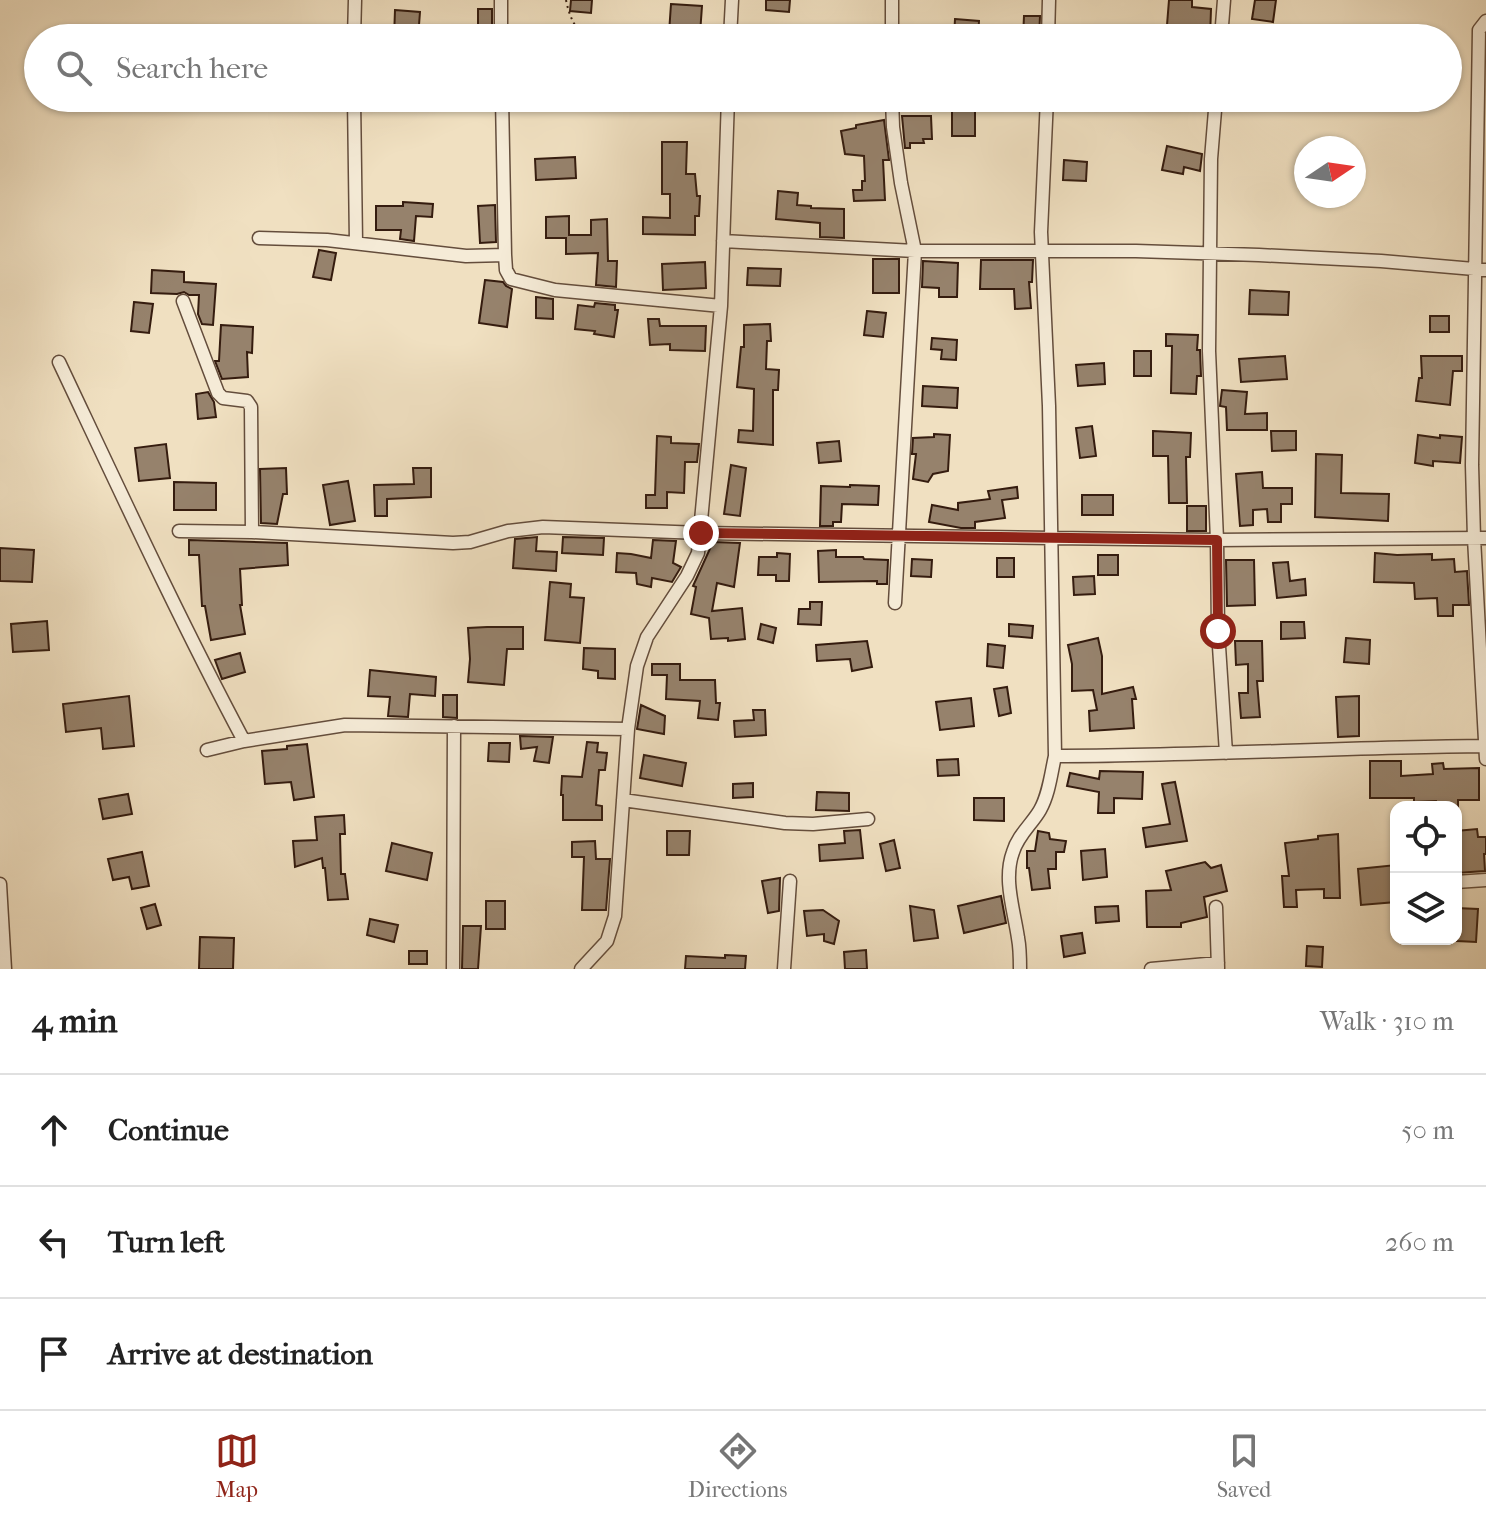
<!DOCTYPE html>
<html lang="en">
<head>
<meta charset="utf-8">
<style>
	body { margin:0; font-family:"IM FELL French Canon",serif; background:#f2f2f2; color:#222 }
	.controls { position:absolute; right:24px; bottom:24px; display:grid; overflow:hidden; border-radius:16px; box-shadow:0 2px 6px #0004 }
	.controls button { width:72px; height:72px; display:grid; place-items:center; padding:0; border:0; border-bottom:2px solid #e0e0e0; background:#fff; color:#222; font:40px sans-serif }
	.compass { position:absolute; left:1294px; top:136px; width:72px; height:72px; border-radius:50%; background:#fff; box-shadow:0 2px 6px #0004; rotate:77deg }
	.stop { position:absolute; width:24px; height:24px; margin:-18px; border:6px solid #8f2418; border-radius:50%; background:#fff }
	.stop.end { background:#8f2418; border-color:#fff; box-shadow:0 2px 8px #0008 }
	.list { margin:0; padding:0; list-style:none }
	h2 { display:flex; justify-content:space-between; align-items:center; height:104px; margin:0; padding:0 32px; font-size:34px }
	h2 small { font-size:26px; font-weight:400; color:#767676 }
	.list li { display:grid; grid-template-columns:52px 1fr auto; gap:24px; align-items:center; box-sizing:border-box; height:112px; padding:0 32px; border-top:2px solid #e0e0e0 }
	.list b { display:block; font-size:30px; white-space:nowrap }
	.list em { font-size:26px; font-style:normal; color:#767676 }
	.icon { flex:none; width:44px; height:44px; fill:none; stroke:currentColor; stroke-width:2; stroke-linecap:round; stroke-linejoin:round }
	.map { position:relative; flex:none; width:1486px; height:969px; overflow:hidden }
	.search { position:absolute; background:#fff; box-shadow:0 2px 6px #0004; left:24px; right:24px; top:24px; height:88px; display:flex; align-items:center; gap:20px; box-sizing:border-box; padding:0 28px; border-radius:44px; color:#767676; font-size:30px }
	.sheet { height:440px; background:#fff }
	nav { display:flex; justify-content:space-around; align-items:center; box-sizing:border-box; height:112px; border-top:2px solid #e0e0e0; background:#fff; font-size:22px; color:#767676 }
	nav a { display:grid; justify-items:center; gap:4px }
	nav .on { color:#8f2418 }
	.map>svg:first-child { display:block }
	.building { fill:#96826c; stroke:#351c0f; stroke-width:2 }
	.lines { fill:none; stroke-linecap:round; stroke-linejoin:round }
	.street-casing { stroke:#644d3c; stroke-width:15 }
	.path { stroke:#351c0f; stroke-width:2; stroke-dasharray:2 4; stroke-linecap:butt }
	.street { stroke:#f5ebd7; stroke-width:12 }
	.route { stroke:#8f2418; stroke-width:10 }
</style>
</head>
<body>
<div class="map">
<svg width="1486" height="969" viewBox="0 0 1486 969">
	<rect width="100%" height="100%" fill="#f0e0c1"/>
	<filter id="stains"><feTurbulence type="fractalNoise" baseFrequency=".0025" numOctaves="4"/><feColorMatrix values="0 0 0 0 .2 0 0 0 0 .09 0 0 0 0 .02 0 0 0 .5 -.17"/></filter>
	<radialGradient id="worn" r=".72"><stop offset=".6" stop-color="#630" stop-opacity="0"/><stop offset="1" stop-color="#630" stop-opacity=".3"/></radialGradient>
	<!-- building -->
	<path class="building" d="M571 0H592L591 13 570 11Z
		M766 0H790L789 12 766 10Z
		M1169 0H1192V7L1211 9 1210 38H1175L1176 26 1167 25Z
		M1255 0H1276L1273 22 1252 19Z
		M671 4 702 6 700 34 669 33Z
		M478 9H492V28H478Z
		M395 10 420 12 418 38H394Z
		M1024 16H1040L1039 38H1023Z
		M955 19 979 21 978 38H954Z
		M686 98H713V108H687Z
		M925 98H975V136H952V110L925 108Z
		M902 116H931L932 139H923L924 143H910V148H905Z
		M884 120 889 160H883L885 200 854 201 853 190H862V181H865L864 156 845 154 841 131 856 128V125Z
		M662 142H687L686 174H695L697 196H700L699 216H695V235L643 234V217L670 218V194H662Z
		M1167 146 1202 154 1200 171 1184 167 1183 174 1162 170Z
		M575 157 576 178 536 180 535 159Z
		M1064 160 1087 162 1086 181 1063 180Z
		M778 191 798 193 797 205 811 206V208L844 209V238L820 237V223L776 219Z
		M403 202 433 204 432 217 416 216 414 241 400 239 401 230H376V206H403Z
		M495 205 496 242 480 243 478 206Z
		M569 216V235H591V220L607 219 608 261H617L616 287 596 285 598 253 566 254V238H546V217Z
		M319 250 336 253 331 280 313 277Z
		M873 259H899V293H873Z
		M981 260H1033L1032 282H1029L1031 308 1015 309 1014 289H980Z
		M923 261 958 263 957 297H939V288L922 287Z
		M705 262 706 288 663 290 662 264Z
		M748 268 781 269 780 286 747 285Z
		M152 270 184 272V282L216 284 213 325 202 324 198 314 199 295H189L184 292 177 294 151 293Z
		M485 280 503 282 506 286 512 289 507 327 479 323Z
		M1250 290 1289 292 1288 315 1249 314Z
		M536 297 553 299V319L536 318Z
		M134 302 153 304 149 333 131 331Z
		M595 303 615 305V310H618L614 337 594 334 595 331 575 329 578 305 594 307Z
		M867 311 886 313 883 337 864 335Z
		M1430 316H1449V332H1430Z
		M648 319H659L660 326H706L705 351 670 350V344L650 345Z
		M770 324 771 341H767L766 369 779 370 778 390H773V445L738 442 739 430 753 431 754 389 737 387 741 347H744V325Z
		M221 325 253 327 252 353 247 352 248 377 222 379 215 361H219Z
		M1166 334 1198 335 1197 350H1200L1201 376H1197L1196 394 1171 393 1172 346H1166Z
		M932 338 957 340 956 360 941 359 942 350 931 349Z
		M1134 351H1151V376H1134Z
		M1285 356 1287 379 1241 382 1239 359Z
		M1421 356H1462V371H1453L1450 405 1416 401 1419 378H1422Z
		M1104 363 1105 384 1078 386 1076 365Z
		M923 386 958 388 957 408 922 406Z
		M1222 390 1247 392 1245 414 1267 413V430H1227L1226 407 1220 406Z
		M208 392 214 402 216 417 198 419 196 394Z
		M1092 426 1096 456 1080 458 1076 428Z
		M1153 431 1191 433 1190 457H1186L1187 503H1169L1168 456H1153Z
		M1271 431H1296V450L1272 451Z
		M934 434 950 435 948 471 933 474 928 482 913 479 916 454H912L913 438 934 437Z
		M1418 435 1440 438V435L1462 437 1460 463 1433 461V466L1415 463Z
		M657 436 671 437V443L699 444 697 462H685L684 493 667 492V508H646V495H655Z
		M839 441 841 461 819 463 817 443Z
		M166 444 170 478 139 481 135 448Z
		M1316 454 1342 455 1341 493 1389 494 1388 521 1315 517Z
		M731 465 746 468 740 516 724 514Z
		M286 468 287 494H283L277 524 261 523 260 469Z
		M413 468H431V497L387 499V516H375L374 485 414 484Z
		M1262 472 1263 488H1292V504H1281V522H1268L1267 509 1253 510V525L1240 526 1236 474Z
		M348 481 355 521 330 525 323 485Z
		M174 482 216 483V510H174Z
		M850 485 879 486 878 505 842 504 841 522H833V526H820L821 486 850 487Z
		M1017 487 1018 498 1002 500 1005 518 975 522V528H961L929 522 932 505 958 510V503L990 499 988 491Z
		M1082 495H1113V515H1082Z
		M1187 506H1206V531H1187Z
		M537 537 536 551 557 552 556 571 513 568 515 539Z
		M563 537 604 538 603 555 562 553Z
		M189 540 287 543 288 565 240 569 242 605H240L245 634 211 640 205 606H202L199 555H189Z
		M653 540 676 541 673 563 681 567 672 582 652 578 651 587 637 584 636 573 616 572 617 553 631 554 651 558Z
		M713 542 740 543 734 587 717 583 712 611 742 608 745 639 728 641V638L711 639 709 618 691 614 696 587 693 586Z
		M0 548 34 550 32 582 0 581Z
		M836 550V557H863L864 559 888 560 887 584H877V581L819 582 818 551Z
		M777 553 790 554 789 581H776V575H758L759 557H777Z
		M1375 553 1397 555 1432 554V560L1454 559 1455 572 1467 571 1469 605H1453V616H1438L1437 598 1415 599 1414 583 1374 582Z
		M1098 555H1118V575H1098Z
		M997 558H1014V577H997Z
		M912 559 932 560 931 577 911 576Z
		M1226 560H1254L1255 605 1227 606Z
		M1288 562 1290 581 1305 579 1306 595 1277 598 1273 563Z
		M1094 576 1095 594 1074 595 1073 577Z
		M550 582 571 584 570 597 584 598 580 643 545 640Z
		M810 602H822L821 625 798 624 799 609H810Z
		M47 621 49 650 13 652 11 624Z
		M1281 622H1304L1305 638 1281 639Z
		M761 624 776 628 773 643 758 639Z
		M1009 624 1033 626 1032 638 1009 636Z
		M487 627H523V649H507L504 685 468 682 470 659 468 628Z
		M1098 638 1102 656V694L1133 687 1136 699H1132L1134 728 1090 731 1089 711 1097 710 1093 690 1072 691V664L1068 645Z
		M1346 638 1370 640 1369 664 1344 662Z
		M867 641 872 667 852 671 850 659 817 661 816 645Z
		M1235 641H1262L1263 681H1257L1260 717 1241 718 1239 693H1248V664L1236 665Z
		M988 644 1005 646 1003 668 987 666Z
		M584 648 615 649V679L598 678V671L583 669Z
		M240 653 245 672 222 679 215 660Z
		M652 664H680V680H715L716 703H720L718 720 698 718 700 701 666 699 667 675H652Z
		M370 670 436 677 435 696 410 694 408 717 388 716 390 697 368 696Z
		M1007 687 1011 713 999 716 994 689Z
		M443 695H457V718L443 717Z
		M129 696 134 746 103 749 101 728 66 732 63 704Z
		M1359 696V736L1338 737 1336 697Z
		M971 698 974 726 940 730 936 702Z
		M641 705 665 716 664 734 637 729Z
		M753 710H765L766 735 735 737 734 721 754 720Z
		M520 736 553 737 549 763 534 761 537 747 521 749Z
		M587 742 598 743 597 752 607 753 605 770H599L596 805 602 806V820H563V795H561L562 776 582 777Z
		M489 743H510L509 762 488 761Z
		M307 744 314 797 294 800 291 782 265 784 262 751 287 749V746Z
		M644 755 686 763 682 786 640 778Z
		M958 759 959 775 938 776 937 760Z
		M1370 761H1401V776L1433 774 1432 764 1443 763 1444 769 1479 768V800H1458V807H1437L1436 801 1414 802V798H1370Z
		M1100 771 1143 772 1142 799 1114 798V813H1098L1099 792 1067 786 1070 773 1099 779Z
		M1175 782 1187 841 1146 847 1143 828 1170 824 1162 784Z
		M753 783V797L733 798V784Z
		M817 792 849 793V811L816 810Z
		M128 794 132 814 103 819 99 799Z
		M974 798H1004V821L974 820Z
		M344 815 345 834H340L341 874H345L348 899 328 900 325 868H323L322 858 295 867 293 841 317 840 315 817Z
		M1477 829 1478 837H1486V854H1484L1485 871 1456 873V831Z
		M860 830 863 858 820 861 819 845 845 843 844 831Z
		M667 831H690L689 855H667Z
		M1038 831 1049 833 1050 839 1066 841 1064 852H1056V869H1048L1050 888 1032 890 1029 868H1027V851H1035Z
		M1338 834 1340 898H1324V889L1296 890 1297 907H1284L1282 876H1289L1285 843 1318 839V836Z
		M894 840 900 868 886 871 880 844Z
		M595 841 596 859H610L606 910H582L584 857H572V842Z
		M392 843 432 853 427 880 386 871Z
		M1105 849 1107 877 1083 880 1081 851Z
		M142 852 149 886 132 889 129 877 113 880 108 859Z
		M1205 862 1211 868 1221 865 1227 891 1204 897 1207 917 1181 923V927H1147L1146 891 1171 890 1166 871Z
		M1396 865V902L1361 905 1358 869Z
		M780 878 779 911 768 913 762 881Z
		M1001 896 1006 923 964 933 958 906Z
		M486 901H505V929H486Z
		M155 904 161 925 147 929 141 908Z
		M910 906 934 910 938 938 914 941Z
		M1118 906 1119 921 1096 923 1095 907Z
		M1456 908 1478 909 1476 942 1457 941Z
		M823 910 839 921 834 944 824 941V934L807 936 804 911Z
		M370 919 398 925 394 942 367 935Z
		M463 926H481L478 969H462Z
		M1082 933 1085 953 1064 957 1061 936Z
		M200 937 234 938 233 969H199Z
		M1307 946 1323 947 1322 967 1306 966Z
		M866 950 867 969H845L844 952Z
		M409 951H427V964H409Z
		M725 955 746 956 745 969H685L686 956 725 958Z"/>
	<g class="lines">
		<!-- street casing -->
		<g class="street-casing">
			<path id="street" d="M501 0V38
				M1486 21 1479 30 1472 465 1474 538 1486 759
				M354 38 355 0
				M730 38 732 0
				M892 38V0
				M1048 38 1049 0
				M1221 38 1224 0
				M354 98 356 243
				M502 98 505 255 506 270 511 279 555 290 721 306
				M892 98 893 127 901 183 915 251 895 603
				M1216 98 1211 159 1209 351 1217 540 1218 631 1226 753
				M259 238 327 240 466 256 505 255
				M723 241 915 251H1136L1259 255 1381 261 1486 270
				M183 301 218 393 223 398 247 401 251 407 252 532
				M59 362C119 489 178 617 244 741
				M179 531 252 532 453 543 470 542 508 531 543 527 701 533 1052 538 1217 540 1486 538
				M207 750 244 741 345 725 628 729
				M1055 756C1199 756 1342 747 1485 746
				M623 800 785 823 813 824 868 819
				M1456 882 1486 880
				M0 884 5 969
				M1216 907 1218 968
				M453 969 454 726
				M581 969 607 941 615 916 628 729 637 666 647 637 687 576 698 553 721 306 728 98
				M784 969 790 881
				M1020 969C1020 959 1020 948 1018 938 1014 910 1003 879 1013 852 1018 835 1032 824 1040 810 1049 794 1051 774 1055 756L1049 406 1041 232 1047 98
				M1151 969 1218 963"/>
		</g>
		<!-- path -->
		<path class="path" d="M566 0C569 15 574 26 584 38"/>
		<!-- street -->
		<use href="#street" class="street"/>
	</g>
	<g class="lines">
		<!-- route -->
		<path class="route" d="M701 533 1217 540 1218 631"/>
	</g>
	<rect width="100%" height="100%" filter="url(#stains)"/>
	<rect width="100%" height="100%" fill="url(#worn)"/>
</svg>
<div class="controls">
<button><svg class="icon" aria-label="locate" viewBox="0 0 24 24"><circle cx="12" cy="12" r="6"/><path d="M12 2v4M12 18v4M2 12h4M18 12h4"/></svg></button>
<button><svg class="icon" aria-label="layers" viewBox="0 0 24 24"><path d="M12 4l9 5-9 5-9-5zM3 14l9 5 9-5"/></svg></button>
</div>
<svg class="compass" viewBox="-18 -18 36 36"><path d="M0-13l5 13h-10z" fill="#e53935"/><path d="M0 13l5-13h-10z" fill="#767676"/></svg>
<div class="stop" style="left:1218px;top:631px"></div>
<div class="stop end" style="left:701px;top:533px"></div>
<div class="search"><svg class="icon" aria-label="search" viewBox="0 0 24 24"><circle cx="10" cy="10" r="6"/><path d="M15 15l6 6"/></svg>Search here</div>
</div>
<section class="sheet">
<h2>4 min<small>Walk · 310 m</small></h2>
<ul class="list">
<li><svg class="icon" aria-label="ahead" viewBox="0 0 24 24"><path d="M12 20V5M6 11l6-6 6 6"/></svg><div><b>Continue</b></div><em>50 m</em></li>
<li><svg class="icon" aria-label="left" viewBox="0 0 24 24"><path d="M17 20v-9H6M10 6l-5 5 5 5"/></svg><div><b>Turn left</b></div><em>260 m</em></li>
<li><svg class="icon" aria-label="arrive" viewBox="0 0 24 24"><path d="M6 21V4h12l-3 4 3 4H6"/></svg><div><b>Arrive at destination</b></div></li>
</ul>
</section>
<nav>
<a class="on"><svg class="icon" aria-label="map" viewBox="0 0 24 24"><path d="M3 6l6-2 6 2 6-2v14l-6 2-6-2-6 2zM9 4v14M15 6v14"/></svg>Map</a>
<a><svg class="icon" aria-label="directions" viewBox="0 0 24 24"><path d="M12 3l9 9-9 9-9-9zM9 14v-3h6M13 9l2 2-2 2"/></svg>Directions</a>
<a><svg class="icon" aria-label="saved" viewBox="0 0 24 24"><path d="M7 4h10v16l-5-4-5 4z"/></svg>Saved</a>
</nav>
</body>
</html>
